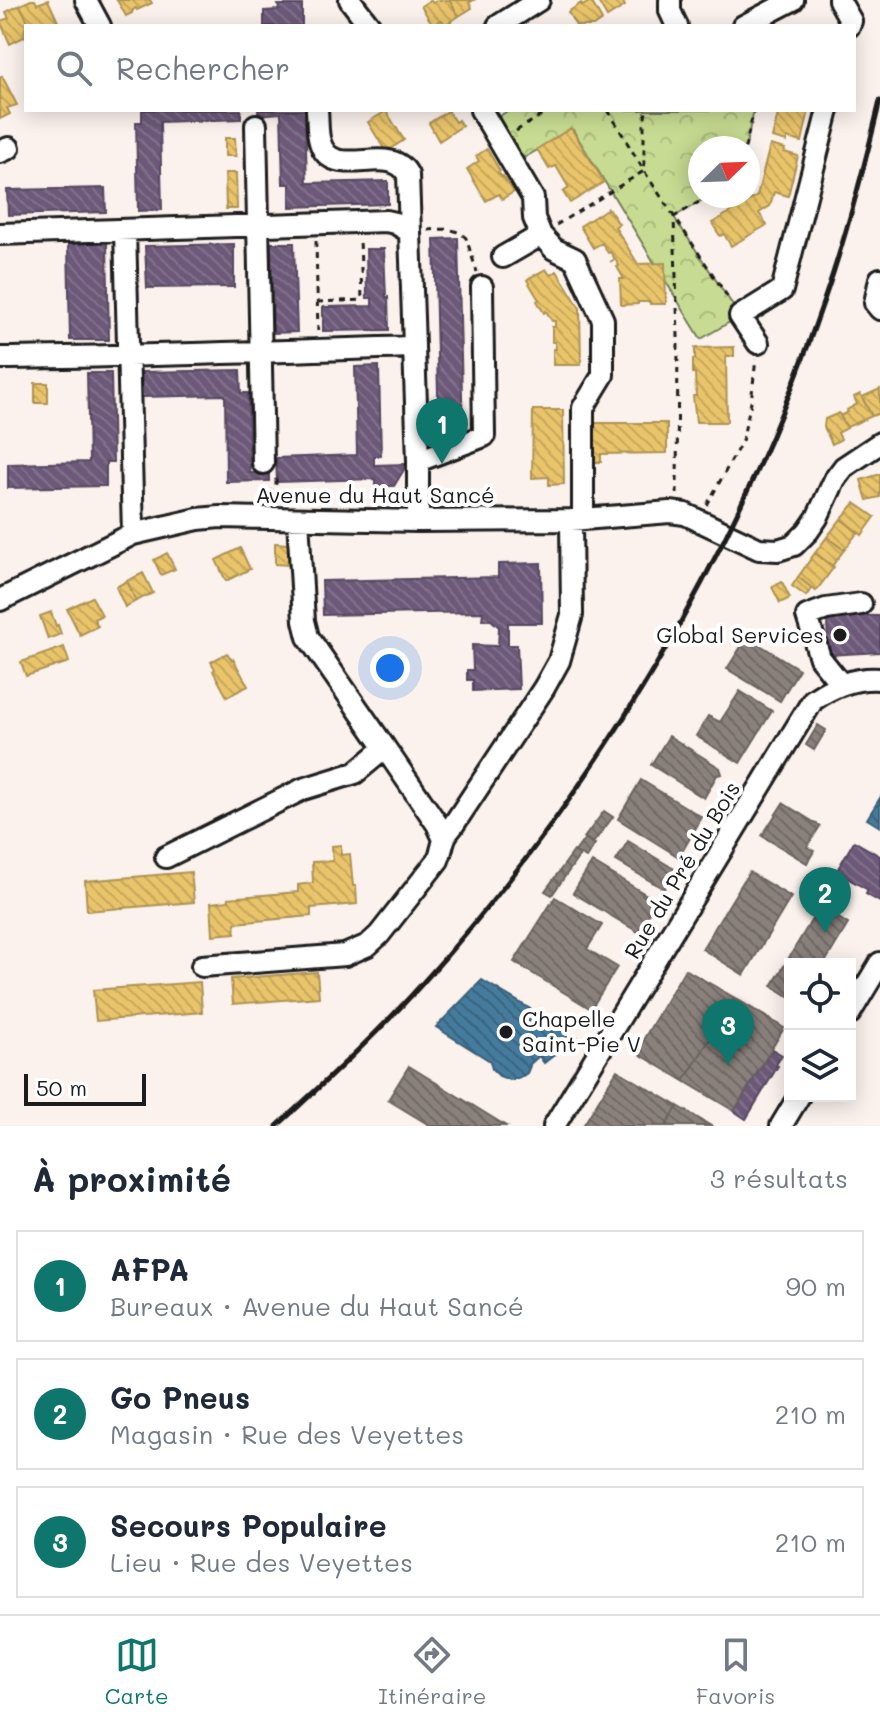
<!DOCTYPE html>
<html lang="fr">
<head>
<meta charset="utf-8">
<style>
	body { margin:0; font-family:Mali,sans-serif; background:#f6f6f7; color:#1f2937 }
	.controls { position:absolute; right:24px; bottom:24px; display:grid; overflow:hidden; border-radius:0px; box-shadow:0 4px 20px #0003 }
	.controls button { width:72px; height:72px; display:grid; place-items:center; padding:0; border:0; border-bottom:2px solid #e0e1e3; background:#fff; color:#1f2937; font:40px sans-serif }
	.compass { position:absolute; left:688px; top:136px; width:72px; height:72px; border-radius:50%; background:#fff; box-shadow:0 4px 20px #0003; rotate:67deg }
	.scale { position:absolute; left:24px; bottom:20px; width:122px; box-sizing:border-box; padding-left:8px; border:4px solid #1c1c1c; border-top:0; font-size:22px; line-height:28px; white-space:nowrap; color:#1c1c1c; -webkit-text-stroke:6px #fff; paint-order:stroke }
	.you { position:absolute; left:390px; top:668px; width:28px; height:28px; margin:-20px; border:6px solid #fff; border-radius:50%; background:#1a73e8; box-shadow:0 0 0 12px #1a73e833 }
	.badge { display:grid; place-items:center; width:52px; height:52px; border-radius:50%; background:#0f766e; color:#fff; font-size:26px; font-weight:700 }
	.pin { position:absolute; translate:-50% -66px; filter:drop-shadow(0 2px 4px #0008) }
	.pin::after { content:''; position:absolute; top:42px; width:28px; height:24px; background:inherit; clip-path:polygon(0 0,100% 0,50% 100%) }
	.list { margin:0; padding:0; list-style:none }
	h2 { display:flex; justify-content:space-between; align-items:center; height:104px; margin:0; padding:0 32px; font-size:34px }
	h2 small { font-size:26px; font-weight:400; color:#747a83 }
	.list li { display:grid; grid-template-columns:52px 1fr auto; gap:24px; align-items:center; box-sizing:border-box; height:112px; margin:0 16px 16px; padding:0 16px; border:2px solid #e0e1e3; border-radius:0px }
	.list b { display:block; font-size:30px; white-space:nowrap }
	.list p { margin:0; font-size:26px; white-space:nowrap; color:#747a83 }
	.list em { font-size:26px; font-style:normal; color:#747a83 }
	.icon { flex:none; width:44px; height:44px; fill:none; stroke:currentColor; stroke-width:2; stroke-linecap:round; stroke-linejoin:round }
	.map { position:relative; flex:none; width:880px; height:1126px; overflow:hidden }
	.search { position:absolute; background:#fff; box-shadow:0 4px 20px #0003; left:24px; right:24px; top:24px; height:88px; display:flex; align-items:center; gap:20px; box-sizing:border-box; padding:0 28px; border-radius:0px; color:#747a83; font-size:30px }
	.sheet { height:488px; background:#fff }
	nav { display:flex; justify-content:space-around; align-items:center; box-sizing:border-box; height:112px; border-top:2px solid #e0e1e3; background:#fff; font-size:22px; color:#747a83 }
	nav a { display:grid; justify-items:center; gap:4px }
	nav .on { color:#0f766e }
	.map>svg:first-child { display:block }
	.park { fill:url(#park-crowns); stroke:#727c57; stroke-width:2 }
	.homes { fill:url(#homes-back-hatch); stroke:#ac9253; stroke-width:2 }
	.offices { fill:url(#offices-back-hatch); stroke:#55475e; stroke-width:2 }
	.public { fill:url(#public-back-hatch); stroke:#395e76; stroke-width:2 }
	.industry { fill:url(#industry-back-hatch); stroke:#69635f; stroke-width:2 }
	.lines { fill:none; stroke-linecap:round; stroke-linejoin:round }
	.minor-casing { stroke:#1c1c1c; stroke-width:26 }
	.path { stroke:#1c1c1c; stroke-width:3; stroke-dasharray:6 6; stroke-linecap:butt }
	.minor { stroke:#fff; stroke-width:20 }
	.rail { stroke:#1c1c1c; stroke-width:5 }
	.poi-dot { fill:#1c1c1c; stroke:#fff; stroke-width:3 }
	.labels { text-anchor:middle; stroke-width:8; stroke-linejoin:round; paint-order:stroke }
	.street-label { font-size:22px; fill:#1c1c1c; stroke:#fff }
	.poi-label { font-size:22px; fill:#1c1c1c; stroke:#fff; text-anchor:end }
</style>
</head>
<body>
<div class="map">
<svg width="880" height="1126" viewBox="0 0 880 1126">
	<defs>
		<pattern id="park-crowns" width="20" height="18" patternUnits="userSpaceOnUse" patternTransform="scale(2)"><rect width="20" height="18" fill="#c7dc92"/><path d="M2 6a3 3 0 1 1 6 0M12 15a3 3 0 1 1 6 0" fill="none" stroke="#aabc7d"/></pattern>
		<pattern id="homes-back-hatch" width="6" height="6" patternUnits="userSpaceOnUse" patternTransform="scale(2)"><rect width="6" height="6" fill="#e9c46a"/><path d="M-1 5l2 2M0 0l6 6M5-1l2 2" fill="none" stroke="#c7a85b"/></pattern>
		<pattern id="offices-back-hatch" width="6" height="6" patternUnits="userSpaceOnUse" patternTransform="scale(2)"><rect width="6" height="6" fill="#6d597a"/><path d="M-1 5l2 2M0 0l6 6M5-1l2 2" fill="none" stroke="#80728a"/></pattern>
		<pattern id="public-back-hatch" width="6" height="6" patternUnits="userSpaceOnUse" patternTransform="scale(2)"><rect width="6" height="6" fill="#457b9d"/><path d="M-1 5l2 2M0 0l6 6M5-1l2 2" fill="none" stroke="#39647f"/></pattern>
		<pattern id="industry-back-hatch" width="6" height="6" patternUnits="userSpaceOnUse" patternTransform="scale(2)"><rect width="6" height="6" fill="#8a817c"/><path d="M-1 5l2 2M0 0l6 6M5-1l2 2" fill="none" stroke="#706965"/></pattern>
	</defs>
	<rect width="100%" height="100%" fill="#fcf2ed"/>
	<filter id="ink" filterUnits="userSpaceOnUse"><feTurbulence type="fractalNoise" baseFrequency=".0125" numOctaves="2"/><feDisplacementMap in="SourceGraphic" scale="16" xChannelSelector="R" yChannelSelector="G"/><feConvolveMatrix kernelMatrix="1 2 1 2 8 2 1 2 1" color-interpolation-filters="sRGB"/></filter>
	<g filter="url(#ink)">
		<!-- park -->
		<path class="park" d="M509 110H754L745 148H700V196H709L674 217 740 316 701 339 573 130 513 164 489 123Z"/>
		<!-- homes -->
		<path class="homes" d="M31 0H35L37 4 48 0 60 26H30L20 5Z
			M117 0H150L152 3 137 10 136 8 133 10 132 13 126 16Z
			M430 0 433 3 438 0H449L459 16 445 25 442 20 433 25 421 6Z
			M449 0H474L469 3 472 8 459 16Z
			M597 0H626L623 2 625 6 607 17Z
			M591 1 602 20 593 26H576L568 12 581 3 582 6Z
			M20 5 30 26H26L24 32 26 36 10 44 0 21 9 18 6 12Z
			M2 76 17 105 7 108 10 114 0 119V78Z
			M779 110H809L802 142 787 138V142L772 138Z
			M386 111 404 140 386 152 368 122Z
			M448 111 455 122 458 120 462 126 439 141 429 123Z
			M571 128 604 182 570 203 563 192 569 188 556 166 549 169 537 149Z
			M225 138H235L236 156H225Z
			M770 145 785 149 784 152 798 156 788 196 774 192 770 206 759 213 767 225 731 246 724 234 720 236 712 223 757 196Z
			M487 149 500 171 498 172 502 177 503 176 514 192 502 199 499 194 486 201 467 169 479 161 476 156Z
			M225 173H236L237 209H226Z
			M608 208 619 224 615 227 638 264 665 263 666 304H650V302H638V304L621 305 620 279H624L617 267 619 266 615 259 610 262 615 259 610 252 608 253 602 243 593 248 580 226Z
			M546 269 550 275 557 271 580 308 581 365H553V349H556L555 342H552V327H555V321H552L546 311 544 313 537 301 539 300 527 280 529 278Z
			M734 347V356H726L727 422H696L693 396H696L695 373H693V359H695V348Z
			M35 383H48V403H35Z
			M880 389V413L872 416 862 397Z
			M860 394 872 416 847 427 840 416 848 412 847 410 857 404 854 397Z
			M533 410H563L564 484 549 485V477L532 478Z
			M839 413 847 428 838 433 841 439 832 444 824 427 825 419Z
			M593 423H667V453L601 454V462H594Z
			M880 474V497L867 500 861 480Z
			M855 503 875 517 862 535 841 519Z
			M841 519 858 532 844 550 827 537Z
			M827 537 844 550 832 566 815 553Z
			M275 543 288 544V565L275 564Z
			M240 548 250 569 226 581 216 560Z
			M167 553 175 569 161 575 154 560Z
			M815 553 834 567 816 591 798 577Z
			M143 573 153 593 136 601 127 581Z
			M798 577 812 588 806 596 792 586Z
			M127 581 136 601 125 607 116 587Z
			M782 582 790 598 780 603 772 587Z
			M92 597 102 615 94 619 98 626 80 635 67 609Z
			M51 612 56 626 58 625 61 634 48 639 40 616Z
			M64 647 69 662 26 676 21 662Z
			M227 653 232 660 233 659 248 686 227 697 213 671 215 669 211 662Z
			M341 845V855L350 854 353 886H356L357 904 311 908V916L235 923V933L213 935 211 903 229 901 228 898 298 892V885L313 883 312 862 333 861 332 846Z
			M191 872 194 902 87 911 85 881Z
			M317 972 319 997 233 1004 231 979Z
			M200 982 202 1012 96 1021 93 990Z"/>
		<!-- offices -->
		<path class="offices" d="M278 5H302V26H264V11L279 10Z
			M142 110H241V119L160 122 162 210 138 211 136 122H142Z
			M258 110H305L307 183 388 181V204L290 207V184H283L281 113 258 115Z
			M105 188 106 212 8 215 7 190Z
			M458 238 463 434H439L434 239Z
			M107 242 109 340H70L68 244Z
			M271 243H294L297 332 273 333Z
			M234 244V287L147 288 145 246Z
			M366 249H384L386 297H388L389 330 323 331V307L372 306V298H367Z
			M379 366 381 456H374V465L404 464 405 468 394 486H375V479L277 482 276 458 357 455 355 367Z
			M240 370 241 393H248L250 473 269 472V481L226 482 225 395 142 397V372Z
			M87 373H111L113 462H106V486L8 488V464L89 462Z
			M541 563 542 623H508V645H517L519 689 473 691V680H467V670H473L472 645 498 646 499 627 491 620H482L483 612 323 615 322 581 498 577V564Z
			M827 615 880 616V652L828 655Z
			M854 841 880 856V902L866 894 868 890 836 872Z
			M772 1049 782 1055 776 1065 778 1066 746 1119 734 1111Z"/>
		<!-- public -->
		<path class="public" d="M880 798V827L867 819Z
			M482 980 577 1037 544 1063 539 1056 529 1065 530 1066 527 1073 521 1077 510 1080 499 1076 492 1069 490 1061 436 1027Z"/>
		<!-- industry -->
		<path class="industry" d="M747 637 799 669 780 701 727 669Z
			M740 691 772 711 740 763 696 736 708 716 720 722Z
			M818 725 826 730 814 750 806 745Z
			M669 736 720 768 722 774 717 775 704 798 651 765Z
			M641 780 702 817 679 857 618 819Z
			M783 803 820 826 807 847 814 851 807 863 762 836Z
			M604 811 613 817 593 843 584 838Z
			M585 838 595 844 586 858 575 852Z
			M628 841 676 870 664 889 616 861Z
			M574 851 580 855 552 895 545 891Z
			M592 862 657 901 638 932 573 893Z
			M749 872 791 897 744 975 702 949Z
			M555 897 602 925 587 949 617 967 591 1009 514 962Z
			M820 906 848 924 824 964H790V997L772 986Z
			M685 969 735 998 684 1081 636 1052Z
			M735 998 784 1028 734 1111 684 1081Z
			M409 1066 506 1126H431L388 1100Z
			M617 1070 678 1106 666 1126H583Z
			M678 1106 711 1126H666Z"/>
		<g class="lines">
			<!-- minor casing -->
			<g class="minor-casing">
				<path id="minor" d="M86 0 100 26
					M350 0 370 26
					M670 0V11L677 26
					M839 0 851 21 849 26
					M498 26 539 0
					M743 26 793 0
					M317 110C318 120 317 133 320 142 332 184 391 140 408 175L418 461V521
					M481 110 533 198 534 218 541 235 554 249 575 259 603 320V375L583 408V519
					M256 125 263 463
					M0 152 9 148
					M125 230 133 534
					M0 234 386 221 395 223 410 232
					M503 257 541 235
					M880 279 875 303 880 309
					M758 343 740 316 782 290 828 110
					M0 358C138 357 276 351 414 347
					M418 461 484 436 482 287
					M0 600 133 534 198 519 220 517 418 521 571 520 670 512 685 514 759 549 778 550 794 545 808 531 817 518 835 479 844 467 880 443
					M841 684 820 658 807 616 826 609 861 604
					M385 748 437 824 443 837
					M166 857 303 789 355 773 385 748 308 637 304 621 298 519
					M202 966 345 955 368 945 379 935 438 860C444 846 441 839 452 827L544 688 559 661 572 615 571 520
					M850 1013 880 963
					M554 1126 813 700C833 686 855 677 880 679
					M781 1126 799 1096"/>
			</g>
			<!-- path -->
			<path class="path" d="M608 110 644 171 731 302
				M516 131 550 110
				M745 148 754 110
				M556 225 644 171V126L646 110
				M428 230C442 229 455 227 466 238L477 272
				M316 241 318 334
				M317 302 362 300 360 238
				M269 494 276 486V475
				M677 494 678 336 674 217 709 196
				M707 505 742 441 751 402 756 359"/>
			<!-- minor -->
			<use href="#minor" class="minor"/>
			<!-- rail -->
			<path class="rail" d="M277 1126C326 1081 375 1036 420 986 599 788 738 553 824 300 847 234 864 168 880 101"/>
		</g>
	</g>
	<!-- markers -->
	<g class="poi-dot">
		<circle cx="840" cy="635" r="8"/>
		<circle cx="506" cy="1032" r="8"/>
	</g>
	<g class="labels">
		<!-- street labels -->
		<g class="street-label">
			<text x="375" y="503">Avenue du Haut Sancé</text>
			<text transform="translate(682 870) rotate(-59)" y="8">Rue du Pré du Bois</text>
		</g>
		<!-- poi labels -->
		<g class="poi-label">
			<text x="824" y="643">Global Services</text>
			<text x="522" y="1027" text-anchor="start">Chapelle<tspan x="522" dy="25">Saint-Pie V</tspan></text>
		</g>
	</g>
</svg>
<div class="controls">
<button><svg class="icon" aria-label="locate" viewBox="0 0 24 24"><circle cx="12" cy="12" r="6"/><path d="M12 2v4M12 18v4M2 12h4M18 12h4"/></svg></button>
<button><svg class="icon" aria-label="layers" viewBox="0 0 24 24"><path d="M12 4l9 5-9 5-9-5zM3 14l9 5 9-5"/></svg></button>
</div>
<svg class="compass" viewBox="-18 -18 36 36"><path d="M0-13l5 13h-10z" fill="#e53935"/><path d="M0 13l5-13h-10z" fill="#747a83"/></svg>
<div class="scale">50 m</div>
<div class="you"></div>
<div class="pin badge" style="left:442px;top:464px">1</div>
<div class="pin badge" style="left:825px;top:933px">2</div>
<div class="pin badge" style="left:728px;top:1065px">3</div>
<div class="search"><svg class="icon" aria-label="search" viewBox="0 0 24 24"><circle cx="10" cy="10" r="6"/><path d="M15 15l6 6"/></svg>Rechercher</div>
</div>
<section class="sheet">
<h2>À proximité<small>3 résultats</small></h2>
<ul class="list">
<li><span class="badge">1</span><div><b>AFPA</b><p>Bureaux · Avenue du Haut Sancé</p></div><em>90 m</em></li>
<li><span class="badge">2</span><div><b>Go Pneus</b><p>Magasin · Rue des Veyettes</p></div><em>210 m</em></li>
<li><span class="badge">3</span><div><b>Secours Populaire</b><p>Lieu · Rue des Veyettes</p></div><em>210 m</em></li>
</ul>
</section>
<nav>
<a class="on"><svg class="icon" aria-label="map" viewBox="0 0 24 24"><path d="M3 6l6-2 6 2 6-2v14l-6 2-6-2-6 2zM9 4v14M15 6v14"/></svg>Carte</a>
<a><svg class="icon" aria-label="directions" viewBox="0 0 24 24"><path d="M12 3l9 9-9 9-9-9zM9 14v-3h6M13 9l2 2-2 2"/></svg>Itinéraire</a>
<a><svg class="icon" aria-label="saved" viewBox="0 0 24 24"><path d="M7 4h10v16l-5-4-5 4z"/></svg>Favoris</a>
</nav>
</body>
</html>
